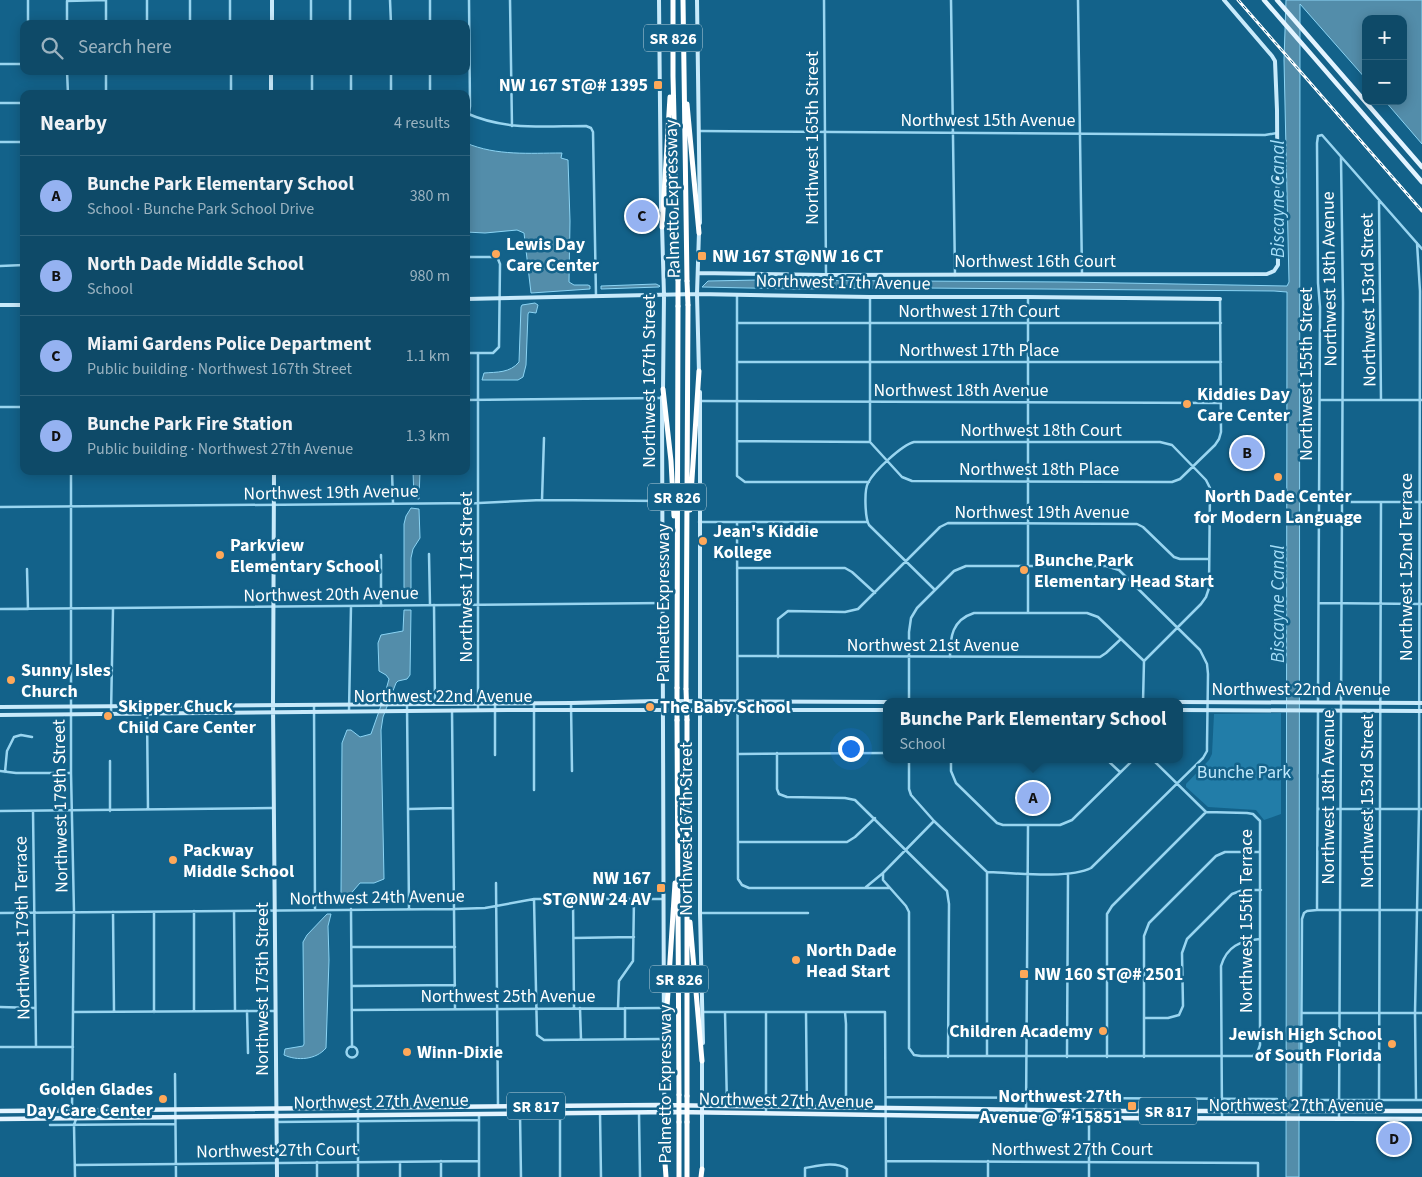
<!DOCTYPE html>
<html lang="en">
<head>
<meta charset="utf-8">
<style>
	body { margin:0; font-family:"Source Sans 3",sans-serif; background:#17516e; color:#f1f3f6 }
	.controls { position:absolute; right:15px; top:15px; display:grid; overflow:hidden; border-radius:10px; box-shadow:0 2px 12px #0003 }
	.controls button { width:45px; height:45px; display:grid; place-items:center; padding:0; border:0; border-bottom:1px solid #2e627c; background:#0e4a68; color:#f1f3f6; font:25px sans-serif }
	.you { position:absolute; left:850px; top:748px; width:18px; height:18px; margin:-12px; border:4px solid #fff; border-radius:50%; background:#1a73e8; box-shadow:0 0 0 8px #1a73e833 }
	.badge { display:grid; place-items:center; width:32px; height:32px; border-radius:50%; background:#95b2f1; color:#111; font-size:16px; font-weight:700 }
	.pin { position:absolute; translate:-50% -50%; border:2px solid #fff; box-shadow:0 1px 5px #0006 }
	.popup { position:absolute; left:883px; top:698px; width:300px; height:65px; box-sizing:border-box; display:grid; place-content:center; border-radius:10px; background:#0e4a68; filter:drop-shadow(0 1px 4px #0005); font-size:16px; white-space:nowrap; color:#9bb3c0 }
	.popup b { font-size:19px; color:#f1f3f6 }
	.popup::after { content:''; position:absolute; left:50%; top:100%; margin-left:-10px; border:10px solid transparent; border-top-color:#0e4a68 }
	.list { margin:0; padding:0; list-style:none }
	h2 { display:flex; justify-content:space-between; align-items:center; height:65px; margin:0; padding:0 20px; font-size:21px }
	h2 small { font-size:16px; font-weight:400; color:#9bb3c0 }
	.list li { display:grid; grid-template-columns:32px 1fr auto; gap:15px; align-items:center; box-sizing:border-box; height:80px; padding:0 20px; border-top:1px solid #2e627c }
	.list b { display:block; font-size:19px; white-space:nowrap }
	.list p { margin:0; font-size:16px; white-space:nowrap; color:#9bb3c0 }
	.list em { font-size:16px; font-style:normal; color:#9bb3c0 }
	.icon { flex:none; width:28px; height:28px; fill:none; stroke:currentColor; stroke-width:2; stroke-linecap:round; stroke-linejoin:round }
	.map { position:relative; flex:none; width:1422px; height:1177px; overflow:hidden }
	.search { position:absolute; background:#0e4a68; box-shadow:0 2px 12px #0003; left:20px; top:20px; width:450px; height:55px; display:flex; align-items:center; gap:12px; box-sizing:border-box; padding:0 18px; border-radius:10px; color:#9bb3c0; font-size:19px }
	.panel { position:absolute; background:#0e4a68; box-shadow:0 2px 12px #0003; left:20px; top:90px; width:450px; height:385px; border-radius:10px }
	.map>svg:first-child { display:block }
	.green { fill:#227da8 }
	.water { fill:#538daa; stroke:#8bd4f4 }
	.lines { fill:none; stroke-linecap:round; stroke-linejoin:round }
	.street { stroke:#99d5f0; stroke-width:2.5 }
	.secondary { stroke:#c8eafb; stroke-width:4 }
	.primary { stroke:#e3f4ff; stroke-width:4.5 }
	.highway { stroke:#fff; stroke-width:5 }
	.rail-casing { stroke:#fff; stroke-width:3 }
	.rail { stroke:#13628a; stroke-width:1; stroke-dasharray:4; stroke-linecap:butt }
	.highway-bridge { stroke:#fff; stroke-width:5 }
	.poi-dot { fill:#ffa859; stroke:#13628a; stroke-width:2 }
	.labels { text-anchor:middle; stroke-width:5; stroke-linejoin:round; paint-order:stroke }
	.shield { fill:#13628a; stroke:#b8d0dc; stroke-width:1 }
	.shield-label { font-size:16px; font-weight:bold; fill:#fff }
	.poi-label { font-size:18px; font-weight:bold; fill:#fff; stroke:#13628a; text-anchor:start }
	.street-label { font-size:18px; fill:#fff; stroke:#13628a }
	.park-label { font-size:18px; fill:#c0e9fc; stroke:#13628a }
	.water-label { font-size:19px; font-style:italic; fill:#a5def8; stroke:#13628a }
</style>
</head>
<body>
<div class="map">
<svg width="1422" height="1177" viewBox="0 0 1422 1177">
	<rect width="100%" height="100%" fill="#13628a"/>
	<!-- green -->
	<path class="green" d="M1281 713V814L1264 820 1256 810 1208 807 1186 787V784L1209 760 1212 754 1214 714Z"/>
	<!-- water -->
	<path class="water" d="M1286 0H1422V144L1385 101H1403V19H1366V79L1300 4 1299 1177H1286L1287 292 1274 291 923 288 793 289 702 287 708 281 759 280 1067 282 1287 286 1289 282 1284 60Z
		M466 143C497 156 529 153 562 153L561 158 568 160 570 221 569 282 574 285H588L590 286V289L531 293 524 233 517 230 485 233 466 232Z
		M656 284 660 286 659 287 601 289V286Z
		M535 303 538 305 536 313 529 312 528 314 526 365 523 377 518 380H482L484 373C497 372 510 373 519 362L521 307 522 305Z
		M413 471H420L419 499 414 498Z
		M411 508 419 509 420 538 413 549 411 558V599L404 600V524L406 516Z
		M404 610H411L410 675 407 679 398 681 396 683 383 717 381 730 384 879 374 883H360L341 905H336L341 895 342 743 347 730H351L360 737 371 734 384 697 389 679 386 675 379 671 378 643 381 635 403 631Z
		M327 914H331L328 926 329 960 326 1048C316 1060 297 1061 284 1055L285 1049 303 1046 304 1044 303 942 307 935Z"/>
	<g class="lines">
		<!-- street -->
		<path class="street" d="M28 0V24
			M106 0V24
			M190 0V24
			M230 0V24
			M311 0V24
			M350 0V24
			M390 0 391 24
			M510 0 512 126
			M824 0 826 275
			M951 0 955 275
			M1078 0 1082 274
			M67 1 106 0
			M67 1V24
			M147 24V0
			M430 24V0
			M0 64H24
			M67 71 68 94
			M106 71V94
			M231 71V94
			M312 71V94
			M351 71V94
			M391 71V94
			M430 94V71
			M0 103H24
			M466 113C506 131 544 126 586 126L591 128 593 132 596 296
			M469 113 470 106 469 0
			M699 131 1265 135 1277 133
			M0 142H24
			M1379 201 1381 400
			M466 257H495L498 259 500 264 499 347 493 353H466
			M0 266 24 265
			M737 295V476L745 482H869
			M870 297V442L902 477 912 481 1172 482 1180 479 1215 445 1219 439 1221 432 1220 299
			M737 323H1221
			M478 353V710
			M737 362H1221
			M466 400 662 398
			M1320 400H1422
			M700 401 1221 403
			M0 407H24
			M737 441 870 442
			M71 471V773L74 912 72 1110
			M392 471 393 503
			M542 500 544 438
			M1319 502H1422
			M0 507 479 503 542 500 663 501
			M699 522H867
			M737 523 738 879 742 885 749 888H889
			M429 554 430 605
			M381 555V606
			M737 568H845L852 572 875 593
			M27 569 28 609
			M935 590 869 525C865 518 864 490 868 483 874 471 902 445 914 442H1160L1172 445 1206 480 1210 488 1209 588 1206 597 1201 604 1144 661
			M1319 603 1422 604
			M434 605 435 704
			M0 609 663 603
			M1028 613V297
			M738 656 1100 657 1106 653 1121 639
			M778 657V619L788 611 845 612 858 609 940 527 948 523 1137 524 1143 527 1174 557 1180 559H1209
			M950 657C950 637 952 620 974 613H1087L1098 617 1144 661
			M909 702V632L911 618 917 608 954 571 966 566H1106L1119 570 1200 650 1207 664 1208 674 1207 745V751L1203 758 1091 868C1070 879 1013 873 987 872L934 821 911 795 909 789V759
			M1143 702 1144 661
			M1318 702 1320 307 1318 283 1317 143 1318 136 1322 135 1422 249
			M534 703V790
			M571 703 572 771
			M407 704 409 909
			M314 705 315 909
			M452 710 455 1009
			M349 711 351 606
			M111 714 113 609
			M147 714 148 809
			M777 753V789L779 794 787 797 845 798 855 800 947 891 949 904 948 1057
			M738 754 887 753
			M495 755V703
			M951 759V771L956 783 997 823 1003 825H1060L1072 820 1134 759
			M1106 759 1120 772
			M110 761V811
			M0 771 16 773H71
			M5 772 7 751 14 737 21 735 32 737
			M409 809 453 808
			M1319 809H1422
			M0 811 273 808
			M33 811 36 1046
			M738 842H847L855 837 875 818
			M883 873V880L906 906 909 912V1048L914 1055 921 1056H1253L1258 1051 1260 1045V821L1253 814 1247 813 1206 812 1152 759
			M496 883 498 1106
			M866 887 883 873 934 821
			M534 899 537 1035 544 1040 662 1039
			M573 900 574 1008
			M351 909 352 1047
			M1317 910 1318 711
			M1422 910H1317L1307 911 1304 913 1302 919 1301 1100H1422
			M234 911 235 1011
			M113 912 114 1011
			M154 912V1012
			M0 913 454 909 485 908 534 899H663
			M700 913H808
			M574 938 634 937
			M352 947H455
			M352 986 455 985
			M0 1007 35 1008
			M580 1008 581 1039
			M618 1008 619 981 633 961 634 899
			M625 1008V1039
			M353 1010 663 1008
			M194 1011V911
			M247 1011 248 1053
			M73 1012 275 1011
			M703 1012H885L886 1177
			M725 1012 727 1106
			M806 1012 807 1107
			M845 1012 846 1024V1107
			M1303 1013H1422
			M1144 1018H1168L1179 1015 1183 1006 1182 953 1187 939 1232 894 1243 890H1261
			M346.5 1052a5.5 5.5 0 1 1 11 0a5.5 5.5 0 1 1-11 0Z
			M0 1047H73
			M987 1056V872
			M1067 1057 1068 874
			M1107 1057V914L1112 906 1206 812
			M1144 1057V936L1149 923 1216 856 1225 852H1260
			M175 1074 176 1177
			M886 1097 1277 1099
			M1379 1100 1381 502
			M1416 1100 1415 1013 1419 809 1420 291 1417 243
			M358 1109V1177
			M600 1113 601 1177
			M639 1113 640 1177
			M766 1113V1012
			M479 1114V1177
			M520 1114 521 1177
			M560 1114V1177
			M1026 1117 1028 826
			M1222 1117 1221 966C1227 946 1240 941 1260 939
			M1339 1118 1343 303 1341 157
			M277 1122 479 1120
			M50 1125 175 1124
			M441 1161V1177
			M886 1161 1258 1163V1177
			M988 1161V1177
			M317 1162V1177
			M400 1162V1177
			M75 1165 479 1161
			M75 1177 74 1125 76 1119
			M805 1177V1168C817 1166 836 1161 847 1169V1177
			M1089 1177V1118"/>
		<!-- secondary -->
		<path class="secondary" d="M659 0 661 210
			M697 0 700 223
			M272 24V0
			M271 94V71
			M662 225 664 295 663 390
			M698 273 826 275 1267 274 1274 271 1278 265 1277 110 1275 61 1272 56 1224 0
			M466 299 697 294 870 297H1028L1220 299
			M0 305H24
			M699 373 697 294 699 232
			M700 392V913L703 1043
			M662 397 664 1055
			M274 471 273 705 277 1177
			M1179 702 1422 703
			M0 707 571 703 657 701 887 702
			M1179 710 1422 711
			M0 715 508 710H887
			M702 1059V1170
			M664 1062 665 1165"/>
		<!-- primary -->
		<path class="primary" d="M1264 0 1422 182
			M1277 0 1422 167
			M0 1111 658 1105 1113 1111H1422
			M0 1119 674 1112 1089 1118 1422 1119"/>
		<!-- highway -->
		<path class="highway" d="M673 0V76L678 280
			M683 0 687 281
			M687 104 699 233
			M662 227 670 97
			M663 389 671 461 674 516
			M690 510 699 371
			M677 688 678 306
			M686 689 688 305
			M677 720 679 1095
			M687 720V1096
			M690 922 702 1061
			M665 1063 667 1007 675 883
			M679 1122V1177
			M687 1122V1177
			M665 1163 666 1177
			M701 1177 702 1169"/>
		<!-- rail casing -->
		<g class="rail-casing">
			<path id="rail" d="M1238 0 1422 211"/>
		</g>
		<!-- rail -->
		<use href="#rail" class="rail"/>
		<!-- highway-bridge -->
		<path class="highway-bridge" d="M678 280V306
			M687 281 688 305
			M686 689 687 720
			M677 720V688
			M687 1096V1122
			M679 1122V1095"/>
	</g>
	<!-- markers -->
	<g class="poi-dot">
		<rect x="653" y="80" width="10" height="10" rx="2.5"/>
		<circle cx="496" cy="254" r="5"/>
		<rect x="697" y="251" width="10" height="10" rx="2.5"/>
		<circle cx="1187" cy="404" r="5"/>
		<circle cx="1278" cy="477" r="5"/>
		<circle cx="703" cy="541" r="5"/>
		<circle cx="220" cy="555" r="5"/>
		<circle cx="1024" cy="570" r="5"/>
		<circle cx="11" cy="680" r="5"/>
		<circle cx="650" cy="707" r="5"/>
		<circle cx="108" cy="716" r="5"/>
		<circle cx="173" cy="860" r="5"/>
		<rect x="656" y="883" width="10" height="10" rx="2.5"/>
		<circle cx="796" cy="960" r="5"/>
		<rect x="1019" y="969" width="10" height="10" rx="2.5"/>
		<circle cx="1103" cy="1031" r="5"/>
		<circle cx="1392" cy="1044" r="5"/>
		<circle cx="407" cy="1052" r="5"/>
		<circle cx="163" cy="1099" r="5"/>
		<rect x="1127" y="1101" width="10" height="10" rx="2.5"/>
	</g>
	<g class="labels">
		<!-- shield labels -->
		<g class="shield">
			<rect x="644" y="24.5" width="58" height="27" rx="4"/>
			<rect x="648" y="483.5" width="58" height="27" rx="4"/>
			<rect x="650" y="965.5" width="58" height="27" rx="4"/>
			<rect x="507" y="1092.5" width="58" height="27" rx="4"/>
			<rect x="1139" y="1097.5" width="58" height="27" rx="4"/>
		</g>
		<g class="shield-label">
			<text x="673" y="44">SR 826</text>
			<text x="677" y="503">SR 826</text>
			<text x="679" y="985">SR 826</text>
			<text x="536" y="1112">SR 817</text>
			<text x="1168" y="1117">SR 817</text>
		</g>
		<!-- poi labels -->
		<g class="poi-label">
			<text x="648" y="91" text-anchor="end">NW 167 ST@# 1395</text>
			<text x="506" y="250">Lewis Day<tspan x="506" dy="21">Care Center</tspan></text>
			<text x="712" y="262">NW 167 ST@NW 16 CT</text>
			<text x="1197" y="400">Kiddies Day<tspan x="1197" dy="21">Care Center</tspan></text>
			<text x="1278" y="502" text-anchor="middle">North Dade Center<tspan x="1278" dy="21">for Modern Language</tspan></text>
			<text x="713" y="537">Jean's Kiddie<tspan x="713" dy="21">Kollege</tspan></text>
			<text x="230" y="551">Parkview<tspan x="230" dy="21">Elementary School</tspan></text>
			<text x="1034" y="566">Bunche Park<tspan x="1034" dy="21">Elementary Head Start</tspan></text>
			<text x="21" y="676">Sunny Isles<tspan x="21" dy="21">Church</tspan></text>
			<text x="118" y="712">Skipper Chuck<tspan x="118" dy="21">Child Care Center</tspan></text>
			<text x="660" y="713">The Baby School</text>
			<text x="183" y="856">Packway<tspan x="183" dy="21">Middle School</tspan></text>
			<text x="651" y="884" text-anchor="end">NW 167<tspan x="651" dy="21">ST@NW 24 AV</tspan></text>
			<text x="806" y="956">North Dade<tspan x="806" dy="21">Head Start</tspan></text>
			<text x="1034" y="980">NW 160 ST@# 2501</text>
			<text x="1093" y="1037" text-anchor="end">Children Academy</text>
			<text x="1382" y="1040" text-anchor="end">Jewish High School<tspan x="1382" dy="21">of South Florida</tspan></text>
			<text x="417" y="1058">Winn-Dixie</text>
			<text x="153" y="1095" text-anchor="end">Golden Glades<tspan x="153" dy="21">Day Care Center</tspan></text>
			<text x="1122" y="1102" text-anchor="end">Northwest 27th<tspan x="1122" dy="21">Avenue @ # 15851</tspan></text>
		</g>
		<!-- street labels -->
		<g class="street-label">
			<text x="988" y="126">Northwest 15th Avenue</text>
			<text transform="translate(812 138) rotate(-90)" y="6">Northwest 165th Street</text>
			<text transform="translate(672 199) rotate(-91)" y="6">Palmetto Expressway</text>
			<text x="1035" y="267">Northwest 16th Court</text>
			<text transform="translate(1329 279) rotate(-91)" y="6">Northwest 18th Avenue</text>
			<text transform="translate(843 282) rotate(1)" y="6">Northwest 17th Avenue</text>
			<text transform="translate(1368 300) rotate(-91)" y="6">Northwest 153rd Street</text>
			<text x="979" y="317">Northwest 17th Court</text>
			<text x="979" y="356">Northwest 17th Place</text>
			<text transform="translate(1306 374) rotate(-90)" y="6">Northwest 155th Street</text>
			<text transform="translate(649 381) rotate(-90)" y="6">Northwest 167th Street</text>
			<text x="961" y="396">Northwest 18th Avenue</text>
			<text x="1041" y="436">Northwest 18th Court</text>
			<text x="1039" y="475">Northwest 18th Place</text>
			<text transform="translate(331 492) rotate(-1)" y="6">Northwest 19th Avenue</text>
			<text x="1042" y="518">Northwest 19th Avenue</text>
			<text transform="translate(1406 567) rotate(-90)" y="6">Northwest 152nd Terrace</text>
			<text transform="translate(466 577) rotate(-90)" y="6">Northwest 171st Street</text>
			<text transform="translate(331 594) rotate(-1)" y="6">Northwest 20th Avenue</text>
			<text transform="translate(663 603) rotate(-90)" y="6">Palmetto Expressway</text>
			<text x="933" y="651">Northwest 21st Avenue</text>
			<text x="1301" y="695">Northwest 22nd Avenue</text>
			<text x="443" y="702">Northwest 22nd Avenue</text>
			<text transform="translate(1328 797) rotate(-90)" y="6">Northwest 18th Avenue</text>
			<text transform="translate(1367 801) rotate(-90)" y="6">Northwest 153rd Street</text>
			<text transform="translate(60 806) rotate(-91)" y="6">Northwest 179th Street</text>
			<text transform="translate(686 829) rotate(-90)" y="6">Northwest 167th Street</text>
			<text transform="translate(377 897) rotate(-1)" y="6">Northwest 24th Avenue</text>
			<text transform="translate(1246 921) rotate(-90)" y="6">Northwest 155th Terrace</text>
			<text transform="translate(22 928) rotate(-91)" y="6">Northwest 179th Terrace</text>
			<text transform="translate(262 989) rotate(-90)" y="6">Northwest 175th Street</text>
			<text x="508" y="1002">Northwest 25th Avenue</text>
			<text transform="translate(665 1084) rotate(-90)" y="6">Palmetto Expressway</text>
			<text transform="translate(786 1100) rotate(1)" y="6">Northwest 27th Avenue</text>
			<text transform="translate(381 1101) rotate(-1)" y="6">Northwest 27th Avenue</text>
			<text x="1296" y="1111">Northwest 27th Avenue</text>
			<text x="1072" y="1155">Northwest 27th Court</text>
			<text transform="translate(277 1150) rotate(-1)" y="6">Northwest 27th Court</text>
		</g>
		<!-- park labels -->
		<g class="park-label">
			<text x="1244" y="778">Bunche Park</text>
		</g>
		<!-- water labels -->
		<g class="water-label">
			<text transform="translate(1277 199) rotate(-90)" y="7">Biscayne Canal</text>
			<text transform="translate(1277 604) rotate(-90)" y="7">Biscayne Canal</text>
		</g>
	</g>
</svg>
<div class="controls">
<button>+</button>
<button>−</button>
</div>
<div class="you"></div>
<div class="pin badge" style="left:1033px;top:798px">A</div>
<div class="popup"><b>Bunche Park Elementary School</b>School</div>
<div class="pin badge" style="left:1247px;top:453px">B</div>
<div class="pin badge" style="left:642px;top:216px">C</div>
<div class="pin badge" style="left:1394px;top:1139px">D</div>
<div class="search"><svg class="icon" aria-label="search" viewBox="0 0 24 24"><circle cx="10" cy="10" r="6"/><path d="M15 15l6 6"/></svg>Search here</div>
<section class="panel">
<h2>Nearby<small>4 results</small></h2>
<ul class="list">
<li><span class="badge">A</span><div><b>Bunche Park Elementary School</b><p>School · Bunche Park School Drive</p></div><em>380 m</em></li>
<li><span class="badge">B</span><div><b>North Dade Middle School</b><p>School</p></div><em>980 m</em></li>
<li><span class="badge">C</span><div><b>Miami Gardens Police Department</b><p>Public building · Northwest 167th Street</p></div><em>1.1 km</em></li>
<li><span class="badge">D</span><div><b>Bunche Park Fire Station</b><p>Public building · Northwest 27th Avenue</p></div><em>1.3 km</em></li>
</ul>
</section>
</div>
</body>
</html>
